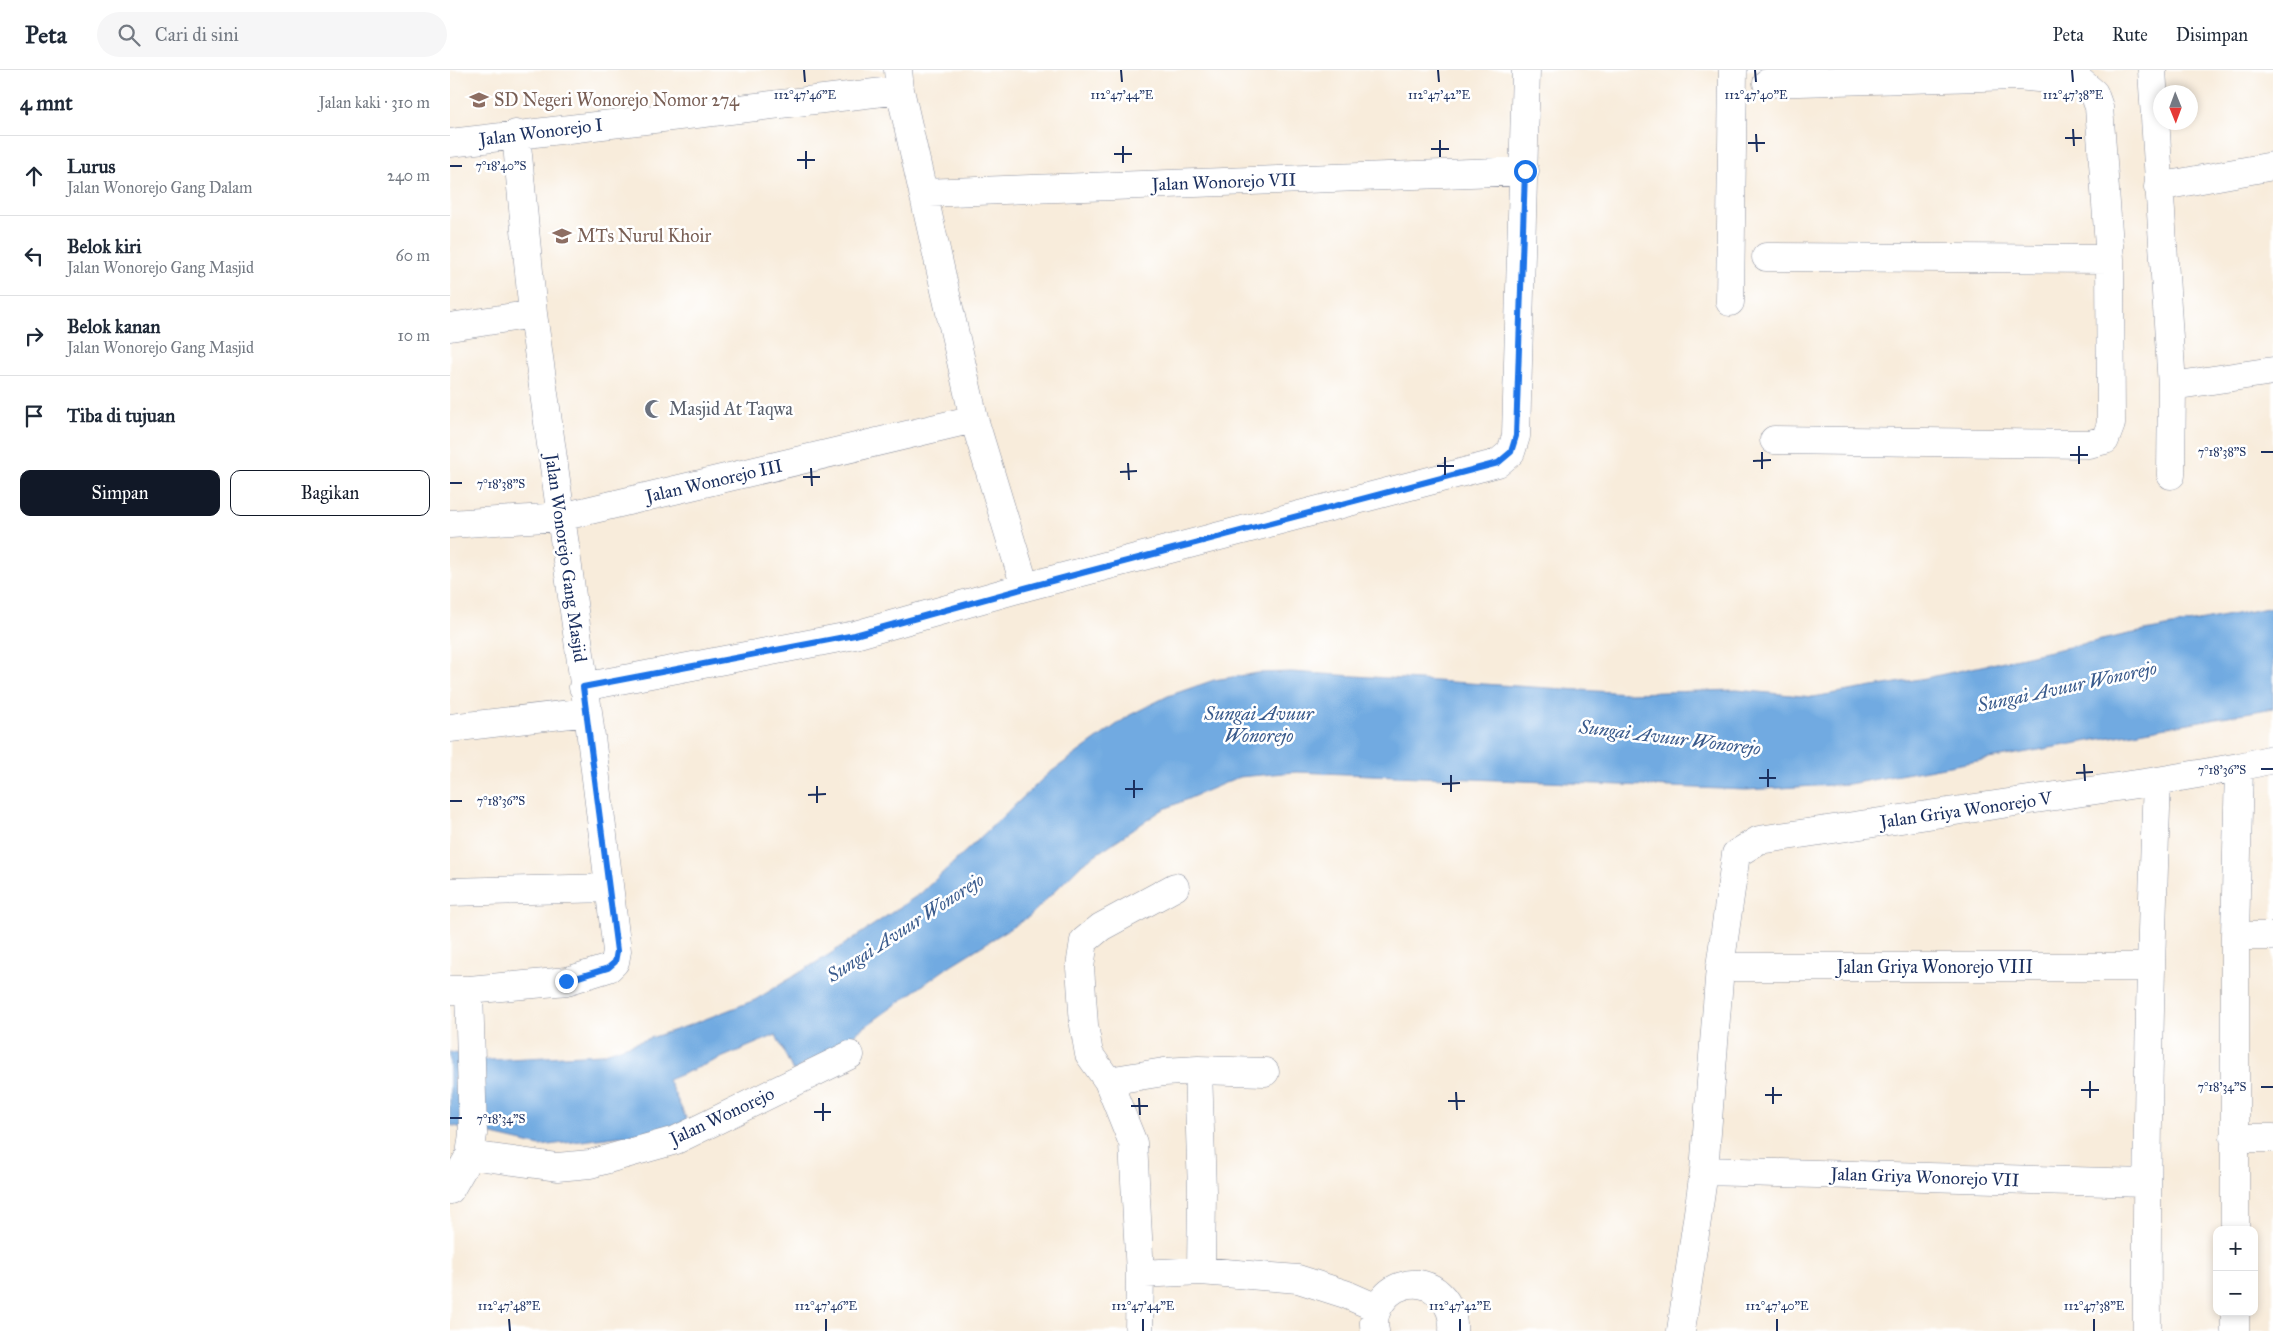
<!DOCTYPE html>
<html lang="id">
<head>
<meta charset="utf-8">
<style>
	body { margin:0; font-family:"IM FELL Great Primer",serif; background:#f6f6f7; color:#1f2937 }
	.controls { position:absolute; right:15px; bottom:15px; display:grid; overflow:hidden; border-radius:10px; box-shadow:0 2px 8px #0003 }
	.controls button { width:45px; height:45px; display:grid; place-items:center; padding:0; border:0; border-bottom:1px solid #e0e1e3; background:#fff; color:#1f2937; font:25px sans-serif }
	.compass { position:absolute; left:1703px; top:15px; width:45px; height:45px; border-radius:50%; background:#fff; box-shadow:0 2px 8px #0003; rotate:179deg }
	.stop { position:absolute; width:15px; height:15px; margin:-11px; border:4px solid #1a73e8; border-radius:50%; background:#fff }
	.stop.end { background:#1a73e8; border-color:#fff; box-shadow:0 1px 5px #0008 }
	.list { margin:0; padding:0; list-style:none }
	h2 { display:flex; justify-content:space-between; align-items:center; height:65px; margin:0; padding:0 20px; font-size:21px }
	h2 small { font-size:16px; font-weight:400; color:#747a83 }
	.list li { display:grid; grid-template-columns:32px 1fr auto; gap:15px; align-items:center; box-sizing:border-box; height:80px; padding:0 20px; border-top:1px solid #e0e1e3 }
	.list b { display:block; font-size:19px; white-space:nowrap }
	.list p { margin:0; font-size:16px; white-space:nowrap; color:#747a83 }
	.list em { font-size:16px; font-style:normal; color:#747a83 }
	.actions { display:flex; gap:10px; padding:15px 20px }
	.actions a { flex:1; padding:11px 0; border:1px solid #111827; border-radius:10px; text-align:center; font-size:18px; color:#111827 }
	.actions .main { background:#111827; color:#fff }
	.icon { flex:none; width:28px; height:28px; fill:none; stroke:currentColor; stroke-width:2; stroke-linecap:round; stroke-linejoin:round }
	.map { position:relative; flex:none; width:1823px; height:1261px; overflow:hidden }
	header { display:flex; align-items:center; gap:30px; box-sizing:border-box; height:70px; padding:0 25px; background:#fff; border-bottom:1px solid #e0e1e3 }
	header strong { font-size:24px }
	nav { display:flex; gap:28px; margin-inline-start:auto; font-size:18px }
	.search { width:350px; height:45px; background:#f6f6f7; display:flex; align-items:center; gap:12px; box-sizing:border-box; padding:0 18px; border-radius:28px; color:#747a83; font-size:19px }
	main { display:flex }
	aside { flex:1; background:#fff }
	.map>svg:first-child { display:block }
	.water { fill:#71aae1; stroke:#466ca0 }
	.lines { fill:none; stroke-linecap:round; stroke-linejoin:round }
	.minor-casing { stroke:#8a8e9c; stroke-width:29 }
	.minor { stroke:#fff; stroke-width:28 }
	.route { stroke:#1a73e8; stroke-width:6 }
	.ticks { fill:none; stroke:#1b2f5e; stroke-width:2 }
	.labels { text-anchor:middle; stroke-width:5; stroke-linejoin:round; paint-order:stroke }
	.education-label { font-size:18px; fill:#785e54; stroke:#fff; text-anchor:start }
	.street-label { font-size:18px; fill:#1b2f5e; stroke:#fff }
	.worship-label { font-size:18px; fill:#5b616d; stroke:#fff; text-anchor:start }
	.water-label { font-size:19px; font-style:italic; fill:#395a8c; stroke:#fff }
	.ticks-label { font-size:12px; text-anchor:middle; fill:#1b2f5e; stroke:#fff; stroke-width:5; stroke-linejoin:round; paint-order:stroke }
</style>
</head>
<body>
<header>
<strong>Peta</strong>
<div class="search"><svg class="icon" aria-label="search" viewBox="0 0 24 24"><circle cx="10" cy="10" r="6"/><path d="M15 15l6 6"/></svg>Cari di sini</div>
<nav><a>Peta</a><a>Rute</a><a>Disimpan</a></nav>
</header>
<main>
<aside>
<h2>4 mnt<small>Jalan kaki · 310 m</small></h2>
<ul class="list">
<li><svg class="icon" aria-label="ahead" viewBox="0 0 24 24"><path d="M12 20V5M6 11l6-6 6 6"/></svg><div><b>Lurus</b><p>Jalan Wonorejo Gang Dalam</p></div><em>240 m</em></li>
<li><svg class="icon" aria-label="left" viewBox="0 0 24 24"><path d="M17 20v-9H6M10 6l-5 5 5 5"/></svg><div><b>Belok kiri</b><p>Jalan Wonorejo Gang Masjid</p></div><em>60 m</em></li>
<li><svg class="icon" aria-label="right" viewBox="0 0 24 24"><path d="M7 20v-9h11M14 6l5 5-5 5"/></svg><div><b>Belok kanan</b><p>Jalan Wonorejo Gang Masjid</p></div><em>10 m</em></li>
<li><svg class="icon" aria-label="arrive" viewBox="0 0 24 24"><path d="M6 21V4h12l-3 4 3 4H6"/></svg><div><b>Tiba di tujuan</b></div></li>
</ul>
<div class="actions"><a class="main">Simpan</a><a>Bagikan</a></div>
</aside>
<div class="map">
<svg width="1823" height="1261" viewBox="0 0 1823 1261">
	<rect width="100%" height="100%" fill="#fff"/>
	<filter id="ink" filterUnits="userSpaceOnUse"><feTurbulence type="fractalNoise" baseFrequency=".02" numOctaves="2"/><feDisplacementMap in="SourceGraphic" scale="10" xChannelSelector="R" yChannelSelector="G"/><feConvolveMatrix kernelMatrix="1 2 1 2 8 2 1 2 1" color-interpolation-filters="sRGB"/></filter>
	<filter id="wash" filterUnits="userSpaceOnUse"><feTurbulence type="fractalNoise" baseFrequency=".0096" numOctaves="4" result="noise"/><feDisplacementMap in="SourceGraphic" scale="20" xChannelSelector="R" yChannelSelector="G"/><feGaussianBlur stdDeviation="1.12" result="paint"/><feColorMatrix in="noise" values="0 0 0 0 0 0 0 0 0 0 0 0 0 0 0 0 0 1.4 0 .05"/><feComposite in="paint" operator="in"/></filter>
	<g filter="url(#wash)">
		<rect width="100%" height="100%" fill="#f8ecdb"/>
		<!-- water -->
		<path class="water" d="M1823 537V638L1399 714 1296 720 846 702 789 707 712 740 633 793 580 846 501 895 395 971 343 1001 326 965 218 1010 238 1052 181 1065 90 1076 0 1055V982L39 990 152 984 237 956 305 930 380 884 471 823 598 704 680 645 718 626 764 610 807 603 841 602 1178 623 1287 620 1363 627 1476 608 1679 564Z"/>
	</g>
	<g filter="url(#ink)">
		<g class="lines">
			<!-- minor casing -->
			<g class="minor-casing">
				<path id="minor" d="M448 0 450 20 524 349 575 517
					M1702 0 1722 316 1721 405
					M1317 13 1567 6
					M0 73 450 20
					M1708 117 1823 96
					M473 123 1075 101
					M1316 187 1660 189
					M1280 232 1283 0
					M0 257 83 244
					M1722 316 1823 301
					M1324 370 1639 374 1655 370 1661 354 1660 189 1649 37 1644 23 1631 12 1567 6 1566 0
					M0 454 111 447 524 349
					M133 617 405 565 575 517 1048 393 1061 382 1066 366 1076 0
					M0 658 138 642
					M0 822 159 818
					M1785 866H1823
					M1270 897H1700
					M0 920H19L117 911 159 898 165 892 167 881 138 642 83 244 66 64
					M748 1000 752 1121 751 1201
					M658 1011 714 1002 748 1000 815 1002
					M1784 1068H1823
					M20 1085 107 1097 140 1094 226 1070 400 985
					M1254 1101 1696 1113
					M0 1120 20 1085 23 1064 19 920
					M1785 1160V866L1789 697
					M690 1204 751 1201 848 1209 895 1224 927 1238
					M1785 1242V1261
					M689 1261 690 1204 683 1073 658 1011 639 984 634 955 630 897 634 871 651 857 725 817
					M925 1261C920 1243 935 1221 952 1216 982 1206 1005 1233 1003 1261
					M1231 1261 1254 1101 1270 897 1286 784 1309 770 1707 711 1789 697 1823 689
					M1697 1261C1696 1078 1700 895 1707 711"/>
			</g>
			<!-- minor -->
			<use href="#minor" class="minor"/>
		</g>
	</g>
	<g class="lines" filter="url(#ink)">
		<!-- route -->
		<path class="route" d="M116 911 158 898 165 892 167 881 133 617 405 565 575 518 1048 393 1061 382 1066 366 1075 101"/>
	</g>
	<!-- ticks -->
	<path class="ticks" d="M354 0 355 12M671 0 672 12M988 0 989 12M1305 0 1306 12M1622 0 1623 12M1623 59 1624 76M1306 64 1307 82M1615 68H1632M990 70V87M1298 73H1315M673 76V93M981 79H999M356 81V99M664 84H682M347 90H365M0 96H12M1629 376V394M1312 382V399M1811 382H1823M1620 385H1638M995 387V405M1303 391 1321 390M678 393 679 410M987 396H1004M361 398 362 416M670 402 687 401M353 407H370M0 413H12M1634 694 1635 711M1318 699V717M1811 699H1823M1626 703 1643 702M1001 705V722M1309 708H1326M684 710V728M992 714 1010 713M367 716V733M675 719H693M358 725 376 724M0 731H12M1640 1011V1028M1323 1017V1034M1811 1017H1823M1631 1020H1649M1006 1022 1007 1040M1315 1025H1332M689 1028 690 1045M998 1031H1015M373 1033V1051M681 1036H698M364 1042H381M0 1048H12M59 1249 60 1261M376 1249V1261M693 1249V1261M1010 1249V1261M1327 1249V1261M1644 1249V1261"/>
	<!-- icons -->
	<defs>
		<g id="school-bare" transform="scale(1.5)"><path d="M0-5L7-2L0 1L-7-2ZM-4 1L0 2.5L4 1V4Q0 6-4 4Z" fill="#8d6e63" stroke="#fff" stroke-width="2.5" paint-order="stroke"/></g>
		<g id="mosque-bare" transform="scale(1.5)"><path d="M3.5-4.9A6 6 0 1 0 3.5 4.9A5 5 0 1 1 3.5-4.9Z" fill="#6b7280" stroke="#fff" stroke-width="2.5" paint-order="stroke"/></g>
	</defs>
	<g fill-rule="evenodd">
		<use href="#school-bare" x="29" y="30"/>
		<use href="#school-bare" x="112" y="166"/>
		<use href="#mosque-bare" x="204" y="339"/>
	</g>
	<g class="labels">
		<!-- education labels -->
		<g class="education-label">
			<text x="44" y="36">SD Negeri Wonorejo Nomor 274</text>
			<text x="127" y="172">MTs Nurul Khoir</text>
		</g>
		<!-- street labels -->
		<g class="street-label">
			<text transform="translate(91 62) rotate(-7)" y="6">Jalan Wonorejo I</text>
			<text transform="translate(774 112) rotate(-2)" y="6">Jalan Wonorejo VII</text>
			<text transform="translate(264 411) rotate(-13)" y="6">Jalan Wonorejo III</text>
			<text transform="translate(116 488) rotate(82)" y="6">Jalan Wonorejo Gang Masjid</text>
			<text transform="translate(1516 740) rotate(-8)" y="6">Jalan Griya Wonorejo V</text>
			<text x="1485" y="903">Jalan Griya Wonorejo VIII</text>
			<text transform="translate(272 1046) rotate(-25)" y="6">Jalan Wonorejo</text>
			<text transform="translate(1475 1107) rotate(2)" y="6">Jalan Griya Wonorejo VII</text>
		</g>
		<!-- worship labels -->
		<g class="worship-label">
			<text x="219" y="345">Masjid At Taqwa</text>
		</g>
		<!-- water labels -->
		<g class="water-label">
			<text transform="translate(1617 616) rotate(-12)" y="7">Sungai Avuur Wonorejo</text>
			<text x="809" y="650">Sungai Avuur<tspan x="809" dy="22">Wonorejo</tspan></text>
			<text transform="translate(1220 667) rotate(7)" y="7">Sungai Avuur Wonorejo</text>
			<text transform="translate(455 857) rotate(-33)" y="7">Sungai Avuur Wonorejo</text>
		</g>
	</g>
	<g class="ticks-label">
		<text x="355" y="29">112°47'46"E</text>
		<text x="672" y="29">112°47'44"E</text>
		<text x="989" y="29">112°47'42"E</text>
		<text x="1306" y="29">112°47'40"E</text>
		<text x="1623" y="29">112°47'38"E</text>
		<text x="51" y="100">7°18'40"S</text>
		<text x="1772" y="386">7°18'38"S</text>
		<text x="51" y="418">7°18'38"S</text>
		<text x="1772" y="704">7°18'36"S</text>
		<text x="51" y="735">7°18'36"S</text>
		<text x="1772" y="1021">7°18'34"S</text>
		<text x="51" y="1053">7°18'34"S</text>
		<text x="59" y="1240">112°47'48"E</text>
		<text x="376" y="1240">112°47'46"E</text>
		<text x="693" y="1240">112°47'44"E</text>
		<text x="1010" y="1240">112°47'42"E</text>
		<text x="1327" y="1240">112°47'40"E</text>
		<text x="1644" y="1240">112°47'38"E</text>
	</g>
</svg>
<div class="controls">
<button>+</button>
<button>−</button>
</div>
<svg class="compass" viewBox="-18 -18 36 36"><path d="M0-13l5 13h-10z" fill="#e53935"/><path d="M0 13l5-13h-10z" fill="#747a83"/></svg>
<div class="stop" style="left:1075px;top:101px"></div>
<div class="stop end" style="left:116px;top:911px"></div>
</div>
</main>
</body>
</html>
